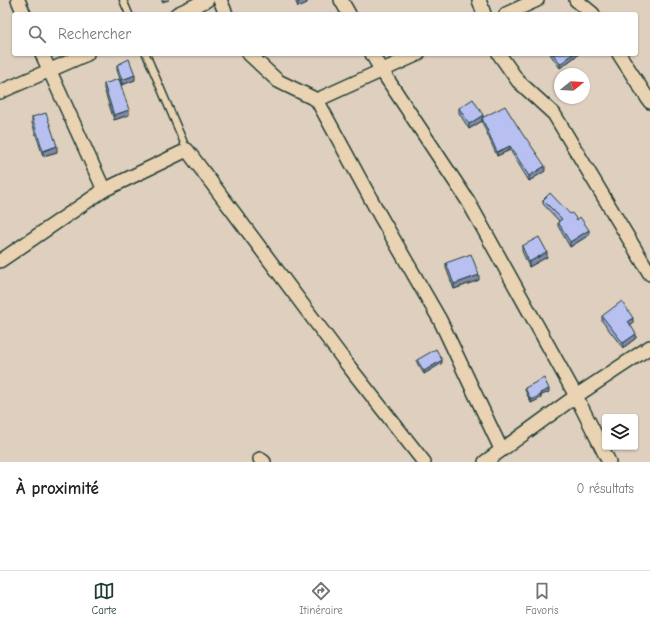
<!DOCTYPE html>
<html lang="fr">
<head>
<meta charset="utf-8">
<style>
	body { margin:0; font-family:"Comic Neue",sans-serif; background:#f2f2f2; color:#202124 }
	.controls { position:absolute; right:12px; bottom:12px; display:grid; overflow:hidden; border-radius:4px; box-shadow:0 1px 3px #0004 }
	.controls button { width:36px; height:36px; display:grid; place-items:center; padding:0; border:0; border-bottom:1px solid #e0e0e0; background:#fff; color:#202124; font:20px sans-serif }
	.compass { position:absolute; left:554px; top:68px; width:36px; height:36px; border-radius:50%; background:#fff; box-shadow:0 1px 3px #0004; rotate:72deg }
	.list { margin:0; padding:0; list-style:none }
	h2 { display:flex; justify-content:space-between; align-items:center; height:52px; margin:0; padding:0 16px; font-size:17px }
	h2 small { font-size:13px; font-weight:400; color:#757577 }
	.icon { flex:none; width:22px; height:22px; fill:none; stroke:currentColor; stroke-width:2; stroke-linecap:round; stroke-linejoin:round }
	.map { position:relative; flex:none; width:650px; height:462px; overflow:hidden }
	.search { position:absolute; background:#fff; box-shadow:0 1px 3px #0004; left:12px; right:12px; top:12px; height:44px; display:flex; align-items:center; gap:10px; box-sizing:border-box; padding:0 14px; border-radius:4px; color:#757577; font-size:15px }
	.sheet { height:108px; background:#fff }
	nav { display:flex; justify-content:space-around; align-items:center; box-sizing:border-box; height:56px; border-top:1px solid #e0e0e0; background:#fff; font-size:11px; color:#757577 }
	nav a { display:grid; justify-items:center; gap:2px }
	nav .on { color:#1f3d34 }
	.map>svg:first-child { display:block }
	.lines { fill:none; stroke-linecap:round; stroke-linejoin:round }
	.lane-casing { stroke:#1f3d34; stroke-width:9 }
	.street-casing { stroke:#1f3d34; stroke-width:16 }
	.lane { stroke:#e9d3b2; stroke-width:6 }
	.street { stroke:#e9d3b2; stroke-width:13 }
	.wall { fill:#9da5cf; stroke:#1f3d34 }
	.shaded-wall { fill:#8086a9; stroke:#1f3d34 }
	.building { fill:#b7c0f1; stroke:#1f3d34 }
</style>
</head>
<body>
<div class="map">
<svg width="650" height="462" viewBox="0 0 650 462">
	<rect width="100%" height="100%" fill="#dfcfbf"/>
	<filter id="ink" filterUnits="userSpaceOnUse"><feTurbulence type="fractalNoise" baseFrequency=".025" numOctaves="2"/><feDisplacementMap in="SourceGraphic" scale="8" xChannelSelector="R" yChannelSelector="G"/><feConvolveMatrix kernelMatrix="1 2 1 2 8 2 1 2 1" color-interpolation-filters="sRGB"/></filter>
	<g filter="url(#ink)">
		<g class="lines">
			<!-- lane casing -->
			<g class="lane-casing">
				<path id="lane" d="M123 0 129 14
					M146 54 187 150"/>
			</g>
			<!-- street casing -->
			<g class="street-casing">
				<path id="street" d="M18 0 24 14
					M220 0 226 14
					M341 0 349 14
					M479 0 484 14
					M576 0 593 14
					M177 14 207 0
					M506 14 537 0
					M42 54 104 190
					M249 54 278 81 317 100 379 214 440 320 501 449
					M372 54 380 68 468 201 576 396 609 462
					M499 54 518 81 554 114 650 274
					M619 54 650 102
					M0 92 87 54
					M317 100 418 54
					M0 261 104 190 187 150 347 364 424 462
					M260 459 264 462
					M485 462 576 396 650 347"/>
			</g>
			<!-- lane -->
			<use href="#lane" class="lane"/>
			<!-- street -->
			<use href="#street" class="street"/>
		</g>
		<!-- wall -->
		<path class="wall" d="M295 0H307V3L298 7Z
			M550 54H579L560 68Z
			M117 65 135 80 122 85 117 70Z
			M104 84 129 115 114 120 104 89Z
			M459 108 483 117 545 171 529 181 510 150 497 156 482 122V121L469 129 459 113Z
			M32 117 57 152 43 156 32 123Z
			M543 200 570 214 577 220 589 235 570 247 558 226V222L559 221 543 204Z
			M522 246 547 257 529 267 522 251Z
			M446 263 479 280 454 289 446 268Z
			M602 316 633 323 630 325 636 338 623 348 602 321Z
			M417 360 442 363 424 374 417 363Z
			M525 388 549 392 541 395V398L531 403 525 390Z"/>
		<!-- shaded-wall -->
		<path class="shaded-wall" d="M162 0H169L162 2Z
			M303 0H307V3L298 7V2Z
			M573 54H579L560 68V64Z
			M135 75V80L122 85V80Z
			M129 110V115L114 120V115Z
			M483 115V120L482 118V121L469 129V124Z
			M57 146V152L43 156V151Z
			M510 146V150L497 156V152Z
			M545 166V171L529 181V176Z
			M589 230V235L570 247V242Z
			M547 252V257L529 267V262Z
			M479 275V280L454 289V284Z
			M633 318V323L628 326V321Z
			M636 334V338L623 348V343Z
			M442 360V363L424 374V371Z
			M549 389V392L540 396V393Z
			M541 395V398L531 403V400Z"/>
		<!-- building -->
		<path class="building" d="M297 0H303L298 2Z
			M553 54H573L560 64Z
			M129 59 135 75 122 80 117 65Z
			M119 79 129 110 114 115 104 84Z
			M473 99 483 115 469 124 459 108Z
			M505 106 525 138H526L545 166 529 176 510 146 497 152 482 118Z
			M46 113 57 146 43 151 32 117Z
			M550 193 570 214 572 213 577 220 580 217 589 230 570 242 558 222 562 219 543 200Z
			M539 237 547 252 529 262 522 246Z
			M471 254 479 275 454 284 446 263Z
			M622 301 633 318 628 321 636 334 623 343 602 316Z
			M436 349 442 360 424 371 417 360Z
			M544 378 549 389 540 393 541 395 531 400 525 388Z"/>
	</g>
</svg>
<div class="controls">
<button><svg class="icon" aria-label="layers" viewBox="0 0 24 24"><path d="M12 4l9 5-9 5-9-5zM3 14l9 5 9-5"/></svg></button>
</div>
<svg class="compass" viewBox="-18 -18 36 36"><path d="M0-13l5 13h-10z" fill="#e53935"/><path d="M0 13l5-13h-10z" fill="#757577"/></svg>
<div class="search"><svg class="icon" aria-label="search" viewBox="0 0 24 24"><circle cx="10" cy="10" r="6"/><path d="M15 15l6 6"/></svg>Rechercher</div>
</div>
<section class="sheet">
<h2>À proximité<small>0 résultats</small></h2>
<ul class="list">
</ul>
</section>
<nav>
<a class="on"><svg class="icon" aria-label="map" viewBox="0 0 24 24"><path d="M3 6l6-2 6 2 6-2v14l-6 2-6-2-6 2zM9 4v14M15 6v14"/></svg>Carte</a>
<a><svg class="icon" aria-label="directions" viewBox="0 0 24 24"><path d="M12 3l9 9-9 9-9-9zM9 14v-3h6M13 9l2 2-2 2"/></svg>Itinéraire</a>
<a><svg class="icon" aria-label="saved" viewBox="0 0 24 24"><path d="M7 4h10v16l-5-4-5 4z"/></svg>Favoris</a>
</nav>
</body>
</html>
